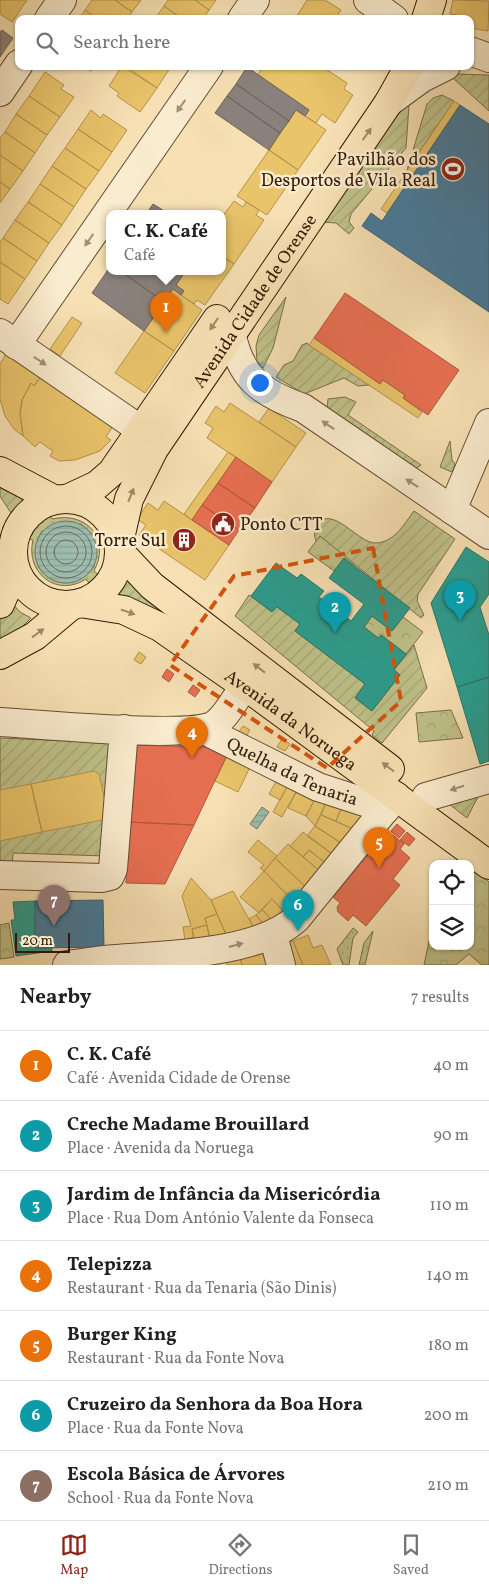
<!DOCTYPE html>
<html lang="en">
<head>
<meta charset="utf-8">
<style>
	body { margin:0; font-family:Vollkorn,serif; background:#f2f2f2; color:#202124 }
	.controls { position:absolute; right:15px; bottom:15px; display:grid; overflow:hidden; border-radius:10px; box-shadow:0 1px 4px #0004 }
	.controls button { width:45px; height:45px; display:grid; place-items:center; padding:0; border:0; border-bottom:1px solid #e0e0e0; background:#fff; color:#202124; font:25px sans-serif }
	.scale { position:absolute; left:15px; bottom:12px; width:55px; box-sizing:border-box; padding-left:5px; border:2px solid #351b08; border-top:0; font-size:14px; line-height:18px; white-space:nowrap; color:#351b08; -webkit-text-stroke:4px #faecce; paint-order:stroke }
	.you { position:absolute; left:259px; top:382px; width:18px; height:18px; margin:-12px; border:4px solid #fff; border-radius:50%; background:#1a73e8; box-shadow:0 0 0 8px #1a73e833 }
	.badge { display:grid; place-items:center; width:32px; height:32px; border-radius:50%; background:#8f2418; color:#fff; font-size:16px; font-weight:700 }
	.pin { position:absolute; translate:-50% -41px; filter:drop-shadow(0 1px 2px #0008) }
	.pin::after { content:''; position:absolute; top:26px; width:18px; height:15px; background:inherit; clip-path:polygon(0 0,100% 0,50% 100%) }
	.popup { position:absolute; left:106px; top:210px; width:120px; height:65px; box-sizing:border-box; display:grid; place-content:center; border-radius:10px; background:#fff; filter:drop-shadow(0 1px 4px #0005); font-size:16px; white-space:nowrap; color:#757577 }
	.popup b { font-size:19px; color:#202124 }
	.popup::after { content:''; position:absolute; left:50%; top:100%; margin-left:-10px; border:10px solid transparent; border-top-color:#fff }
	.list { margin:0; padding:0; list-style:none }
	h2 { display:flex; justify-content:space-between; align-items:center; height:65px; margin:0; padding:0 20px; font-size:21px }
	h2 small { font-size:16px; font-weight:400; color:#757577 }
	.list li { display:grid; grid-template-columns:32px 1fr auto; gap:15px; align-items:center; box-sizing:border-box; height:70px; padding:0 20px; border-top:1px solid #e0e0e0 }
	.list b { display:block; font-size:19px; white-space:nowrap }
	.list p { margin:0; font-size:16px; white-space:nowrap; color:#757577 }
	.list em { font-size:16px; font-style:normal; color:#757577 }
	.icon { flex:none; width:28px; height:28px; fill:none; stroke:currentColor; stroke-width:2; stroke-linecap:round; stroke-linejoin:round }
	.map { position:relative; flex:none; width:489px; height:965px; overflow:hidden }
	.search { position:absolute; background:#fff; box-shadow:0 1px 4px #0004; left:15px; right:15px; top:15px; height:55px; display:flex; align-items:center; gap:12px; box-sizing:border-box; padding:0 18px; border-radius:10px; color:#757577; font-size:19px }
	.sheet { height:555px; background:#fff }
	nav { display:flex; justify-content:space-around; align-items:center; box-sizing:border-box; height:70px; border-top:1px solid #e0e0e0; background:#fff; font-size:14px; color:#757577 }
	nav a { display:grid; justify-items:center; gap:2px }
	nav .on { color:#8f2418 }
	.map>svg:first-child { display:block }
	.grass { fill:url(#grass-dots); stroke:#7a6e49; fill-rule:evenodd }
	.park { fill:url(#park-crowns); stroke:#7a6e49 }
	.garden { fill:url(#garden-furrows); stroke:#7a6e49 }
	.water { fill:url(#water-rules); stroke:#737c6d }
	.homes { fill:#e9c46a; stroke:#b3914d }
	.shops { fill:#e76f51; stroke:#b2563b }
	.schools { fill:#2a9d8f; stroke:#2d7666 }
	.public { fill:#457b9d; stroke:#405e70 }
	.industry { fill:#8a817c; stroke:#706259 }
	.lines { fill:none; stroke-linecap:round; stroke-linejoin:round }
	.shore { stroke:#696c5c; stroke-width:1 }
	.minor-casing { stroke:#664c33; stroke-width:30 }
	.major-casing { stroke:#351b08; stroke-width:30 }
	.highway-casing { stroke:#351b08; stroke-width:30 }
	.minor { stroke:#faecce; stroke-width:28 }
	.major { stroke:#f7e1b4; stroke-width:28 }
	.highway { stroke:#f7e1b4; stroke-width:28 }
	.oneway { fill:#a18e75 }
	.oneway2 { fill:#a08867 }
	.marked { fill:none; stroke:#d6530c; stroke-width:4; stroke-dasharray:10 6; stroke-linejoin:round }
	.labels { text-anchor:middle; stroke-width:5; stroke-linejoin:round; paint-order:stroke }
	.poi-label { font-size:18px; fill:#351b08; stroke:#faecce; text-anchor:end }
	.street-label { font-size:18px; fill:#351b08; stroke:#faecce }
</style>
</head>
<body>
<div class="map">
<svg width="489" height="965" viewBox="0 0 489 965">
	<defs>
		<pattern id="grass-dots" width="8" height="8" patternUnits="userSpaceOnUse" patternTransform="scale(1.25)"><rect width="8" height="8" fill="#c0c28a"/><path d="M2 2h.1M6 6h.1" fill="none" stroke="#a6a676" stroke-width="1.8" stroke-linecap="round"/></pattern>
		<pattern id="park-crowns" width="20" height="18" patternUnits="userSpaceOnUse" patternTransform="scale(1.25)"><rect width="20" height="18" fill="#c0c28a"/><path d="M2 6a3 3 0 1 1 6 0M12 15a3 3 0 1 1 6 0" fill="none" stroke="#a6a676"/></pattern>
		<pattern id="garden-furrows" width="10" height="10" patternUnits="userSpaceOnUse" patternTransform="scale(1.25)"><rect width="10" height="10" fill="#c0c28a"/><path d="M-1 1l2-2M0 10L10 0M9 11l2-2" fill="none" stroke="#a6a676"/></pattern>
		<pattern id="water-rules" width="6" height="5" patternUnits="userSpaceOnUse" patternTransform="scale(1.25)"><rect width="6" height="5" fill="#9dbdb0"/><path d="M0 2.5h6" fill="none" stroke="#88a296"/></pattern>
	</defs>
	<rect width="100%" height="100%" fill="#f7e1b4"/>
	<filter id="stains"><feTurbulence type="fractalNoise" baseFrequency=".004" numOctaves="4"/><feColorMatrix values="0 0 0 0 .2 0 0 0 0 .09 0 0 0 0 .02 0 0 0 .5 -.17"/></filter>
	<radialGradient id="worn" r=".72"><stop offset=".6" stop-color="#630" stop-opacity="0"/><stop offset="1" stop-color="#630" stop-opacity=".3"/></radialGradient>
	<!-- grass -->
	<path class="grass" d="M49 513 52 519C87 511 111 539 94 571L100 576 91 586 86 579C57 598 25 573 33 540L26 538C29 527 38 517 49 513ZM81 524 93 535 94 567C67 604 17 570 42 531Z
		M353 928 358 932 353 938 349 965H343L337 949Z
		M373 931 365 965H359L364 943Z"/>
	<!-- park -->
	<path class="park" d="M320 536 355 563 353 565 344 558 334 571 308 552Z
		M372 616 392 631 403 617 423 632 406 654 381 635 378 638 364 627Z
		M451 710 463 738 419 742 416 713Z
		M470 868 489 882V965H482L469 954 456 965H424L433 923V946H470Z
		M9 923 14 957 0 959V925Z"/>
	<!-- garden -->
	<path class="garden" d="M457 74 489 75V111L454 79Z
		M410 91 406 148 351 214 349 222 354 228 349 234 336 223 321 222Z
		M442 95 454 101 407 170 427 104 433 98Z
		M286 297 273 348 263 368 257 361 256 346 259 335Z
		M307 343 309 345 369 385 358 386 344 378 304 394 276 377 284 365 293 361 302 345Z
		M345 397 356 402 348 415 421 465 415 469 327 409 328 399Z
		M450 441 452 460 455 464 452 472 440 467Z
		M0 483 25 497 11 513 0 496Z
		M414 511 455 539 418 594 417 601 424 615 421 618 320 536 316 541C314 534 313 529 318 523 334 506 359 544 376 543 395 542 404 524 414 511Z
		M127 577 207 644 115 597 124 586Z
		M249 595 272 612 277 607 300 624 295 631 365 684 355 698 372 711 400 675 394 670 414 645 427 688 382 743 372 735 374 731 235 616Z
		M11 602 20 612 31 618 16 633 0 643V621Z
		M0 738 114 743 106 856 13 853 12 867H0Z
		M479 795 467 818 444 800Z"/>
	<!-- water -->
	<path class="water" d="M35 552a31 31 0 1 1 62 0a31 31 0 1 1-62 0Z
		M262 807 269 812 257 829 250 824Z"/>
	<!-- homes -->
	<path class="homes" d="M0 0H27L12 22 0 14Z
		M92 0H115L132 12 127 19H97L85 10Z
		M115 0H141L132 12Z
		M168 0H195L209 10 203 19H182L164 6Z
		M195 0H216L209 10Z
		M307 0H325L341 10 335 19H295Z
		M453 0 489 1 488 31 470 28V19H459L460 16 450 14Z
		M164 6 182 19H155Z
		M85 10 97 19H79Z
		M84 66H94L91 71Z
		M122 66 157 88 140 112 117 96 119 93 109 86Z
		M125 66H167L170 68 157 88Z
		M263 66H321L347 83 344 89 353 95 335 123 322 114 316 123 305 116 309 110 258 75Z
		M45 72 64 85 61 89 74 97 60 117 29 96Z
		M29 96 60 117 47 135 16 114Z
		M454 101 460 105 387 213 381 209Z
		M91 110 101 118 103 114 127 130 112 152 78 129Z
		M296 110 326 130 298 170 269 150Z
		M16 114 47 135 35 153 5 132Z
		M78 129 112 152 99 171 65 148Z
		M5 132 35 153 23 171 0 155V138Z
		M65 148 99 171 86 189 52 166Z
		M269 150 298 170 267 215 237 196Z
		M0 155 23 171 10 189 0 182Z
		M52 166 86 189 74 207 40 184Z
		M0 182 10 189 0 203Z
		M40 184 74 207 62 225 28 202Z
		M234 201 243 207 246 202 259 210 256 215 264 220 234 264 222 256V217Z
		M28 202 62 225 49 243 15 220Z
		M15 220 49 243 37 261 3 238Z
		M3 238 37 261 25 279 0 262V242Z
		M222 256 234 264 205 305 197 300 194 304 181 295 184 291 176 285 185 272H222Z
		M0 262 25 279 8 304 0 299Z
		M173 289 202 310 174 351 144 331Z
		M72 317 82 323 60 356 50 349Z
		M144 331 174 351 145 393 115 373Z
		M314 338 380 384 383 380 405 395 403 398 422 412 418 418 309 345Z
		M7 352 41 376 34 386 31 383 22 400 20 413 23 436 14 429 5 416 0 399V364Z
		M41 376 113 426 106 437 111 440 100 451 75 460 59 461 50 456 53 451 40 442 35 447 23 436 20 413 22 400 31 383 34 386Z
		M230 403 296 447 272 482 207 438 213 428 205 423 216 406 224 412Z
		M269 408 306 433 296 447 259 422Z
		M228 452 236 457 192 520 184 514Z
		M164 501 229 545 205 580 139 535 146 525 137 519 148 503 158 510Z
		M139 652 146 657 141 664 134 660Z
		M243 726 250 730 245 738 238 733Z
		M282 739 290 744 285 751 277 747Z
		M229 752 252 763 238 792 215 781Z
		M181 754 191 800 150 809 141 762Z
		M192 765 197 785 187 783 185 772Z
		M94 771 99 774 106 805 102 820 42 832 31 784Z
		M281 773 292 778 280 800 269 794Z
		M292 778 301 783 282 817 273 812Z
		M301 783 319 791 306 816 288 808Z
		M31 784 42 832 0 841V790Z
		M319 791 329 796 315 826 306 816Z
		M329 796 344 802 336 821 321 815Z
		M344 802 368 814 355 830 336 821Z
		M321 815 355 830 344 845 315 826Z
		M315 826 344 845 335 856 307 836Z
		M303 832 335 856 328 865 309 850 303 857 290 846Z
		M258 840 277 856 264 871 260 868 264 865 248 852Z
		M288 844 322 873 309 890 275 858Z
		M309 850 328 865 322 873 303 857Z
		M275 858 309 890 297 905 264 871Z
		M264 871 297 905 286 914 272 899 259 913 240 897Z
		M191 878 211 900 217 914 205 918 207 925 192 929 194 937 185 940 183 927 191 926 182 896Z
		M233 891 257 933 228 939 211 900Z
		M272 899 286 914 275 924 262 909Z
		M262 909 275 924 268 930 256 915Z
		M217 914 228 939 211 944 205 918Z
		M256 915 268 930 257 933 249 919Z
		M207 925 211 944 195 948 192 929Z
		M308 935 313 948 322 945 331 965H303L293 941Z
		M293 941 303 965H287L280 946Z
		M271 943 277 965H242L239 952Z
		M239 952 242 965H227L225 956Z"/>
	<!-- shops -->
	<path class="shops" d="M345 293 459 370 428 415 403 398 405 395 383 380 380 384 314 338Z
		M236 457 272 482 255 508 218 483Z
		M218 483 255 508 239 530 202 505Z
		M202 505 239 530 229 545 192 520Z
		M167 669 174 674 169 682 162 677Z
		M193 685 200 690 195 697 188 692Z
		M133 745 211 747 227 755 194 825 128 822 129 806 133 807Z
		M128 822 194 825 165 884 126 883Z
		M397 824 405 831 399 838 391 831Z
		M388 831 404 844 400 849 410 858 393 879 400 885 366 926 353 915 348 921 338 912 337 907 340 903 333 897Z
		M407 832 415 839 409 846 400 840Z"/>
	<!-- schools -->
	<path class="schools" d="M466 547 489 562V594L480 607 489 635V677L457 687 431 603Z
		M344 558 410 608 392 631 372 616 364 627 378 638 381 635 406 654 394 670 400 675 372 711 355 698 365 684 295 631 300 624 277 607 272 612 251 596 276 563 297 578 301 574 324 591 319 597 351 621 364 604 329 578Z
		M489 677V761L480 764 457 687Z
		M35 901V948L52 947V951L16 956 11 920H15L13 902Z"/>
	<!-- public -->
	<path class="public" d="M460 105 489 124V312L362 226 371 213 382 221Z
		M103 900 104 947 35 948V901Z"/>
	<!-- industry -->
	<path class="industry" d="M2 30 13 38 0 57V32Z
		M247 67 309 110 305 116 296 110 289 121 236 84Z
		M236 84 289 121 280 133 227 96Z
		M227 96 280 133 269 150 215 113Z
		M153 204 169 214H146Z
		M110 267V272H122L164 302 144 331 92 293Z
		M122 272H185L176 285 184 291 181 295 173 289 164 302Z"/>
	<g class="lines">
		<!-- shore -->
		<path class="shore" d="M40 552a26 26 0 1 1 52 0a26 26 0 1 1-52 0Z
			M46 552a20 20 0 1 1 40 0a20 20 0 1 1-40 0Z
			M54 552a12 12 0 1 1 24 0a12 12 0 1 1-24 0Z"/>
		<!-- minor casing -->
		<g class="minor-casing">
			<g id="minor">
				<path d="M368 0 394 19"/>
				<path d="M49 19 62 0"/>
				<path d="M242 19 255 0"/>
				<path d="M470 51 489 58"/>
				<path d="M0 92 19 64"/>
				<path d="M389 102 422 78 446 66"/>
				<path d="M231 332C240 377 260 393 303 408L489 535"/>
				<path d="M0 333 141 430"/>
				<path d="M16 345 209 66"/>
				<path d="M452 510 489 423"/>
				<path d="M0 722C38 724 188 739 214 725 226 717 236 698 244 686"/>
				<path id="s1" d="M202 729 318 787 386 809"/>
				<path d="M426 797 489 779"/>
				<path d="M0 875 102 878 110 876 113 869 124 729"/>
				<path d="M273 935 281 965"/>
				<path d="M67 965C83 963 100 960 116 959 167 955 259 954 297 918L396 796"/>
			</g>
		</g>
		<!-- major casing -->
		<g class="major-casing">
			<g id="major">
				<path d="M426 19 432 0"/>
				<path d="M0 471 55 500"/>
				<circle cx="66" cy="552" r="53"/>
				<path d="M67 499 97 485 112 472 217 319"/>
				<path id="s2" d="M119 543 129 499 154 449 389 102 409 66"/>
				<path d="M120 552 152 586 390 769"/>
				<path id="s3" d="M80 603 124 610 160 627 259 696 489 865"/>
			</g>
		</g>
		<!-- highway casing -->
		<g class="highway-casing">
			<path id="highway" d="M0 604 12 577 13 560
				M0 655 35 636 72 605"/>
		</g>
		<!-- minor -->
		<use href="#minor" class="minor"/>
		<!-- major -->
		<use href="#major" class="major"/>
		<!-- highway -->
		<use href="#highway" class="highway"/>
	</g>
	<!-- one-way arrows -->
	<defs><path id="oneway-solid" d="M-6-.8H1V-3.2L6.5 0L1 3.2V.8H-6Z" transform="scale(1.25)"/></defs>
	<g class="oneway">
		<use href="#oneway-solid" transform="translate(181 106) rotate(125)"/>
		<use href="#oneway-solid" transform="translate(89 240) rotate(125)"/>
		<use href="#oneway-solid" transform="translate(40 361) rotate(33)"/>
		<use href="#oneway-solid" transform="translate(328 425) rotate(-146)"/>
		<use href="#oneway-solid" transform="translate(412 483) rotate(-146)"/>
		<use href="#oneway-solid" transform="translate(457 788) rotate(163)"/>
		<use href="#oneway-solid" transform="translate(236 945) rotate(-15)"/>
	</g>
	<g class="oneway2">
		<use href="#oneway-solid" transform="translate(367 134) rotate(-55)"/>
		<use href="#oneway-solid" transform="translate(214 324) rotate(124)"/>
		<use href="#oneway-solid" transform="translate(131 495) rotate(-68)"/>
		<use href="#oneway-solid" transform="translate(128 612) rotate(19)"/>
		<use href="#oneway-solid" transform="translate(38 633) rotate(-36)"/>
		<use href="#oneway-solid" transform="translate(259 668) rotate(-142)"/>
		<use href="#oneway-solid" transform="translate(388 767) rotate(-143)"/>
	</g>
	<!-- marked area -->
	<path class="marked" d="M373 548 401 701 327 768 170 665 234 576Z"/>
	<!-- icons -->
	<defs>
		<g id="stadium-disc" transform="scale(1.25)"><circle r="9.5" fill="#8f2418" stroke="#faecce"/><path d="M0-5a6.5 5 0 1 0 0 10a6.5 5 0 1 0 0-10ZM-3.5-1.8h7v3.6h-7Z" fill="#fff"/></g>
		<g id="civic-disc" transform="scale(1.25)"><circle r="9.5" fill="#8f2418" stroke="#faecce"/><path d="M-.6-6.5H3V-4.5H.6V-3L4-1V1h2V6H-6V1h2V-1L-.6-3ZM-1.2 2.5V6h2.4V2.5Z" fill="#fff"/></g>
		<g id="building-disc" transform="scale(1.25)"><circle r="9.5" fill="#8f2418" stroke="#faecce"/><path d="M-4-6H4V6H1V3H-1V6H-4ZM-2.5-4.3h1.7v1.8h-1.7ZM.8-4.3h1.7v1.8H.8ZM-2.5-1h1.7V.8h-1.7ZM.8-1h1.7V.8H.8Z" fill="#fff"/></g>
	</defs>
	<g fill-rule="evenodd">
		<use href="#stadium-disc" x="453" y="169"/>
		<use href="#civic-disc" x="223" y="524"/>
		<use href="#building-disc" x="184" y="540"/>
	</g>
	<g class="labels">
		<!-- poi labels -->
		<g class="poi-label">
			<text x="436" y="165">Pavilhão dos<tspan x="436" dy="21">Desportos de Vila Real</tspan></text>
			<text x="240" y="530" text-anchor="start">Ponto CTT</text>
			<text x="166" y="546">Torre Sul</text>
		</g>
		<!-- street labels -->
		<g class="street-label">
			<text dy="6" stroke="none"><textPath href="#s2" startOffset="280">Avenida Cidade de Orense</textPath></text>
			<text dy="6" stroke="none"><textPath href="#s3" startOffset="245">Avenida da Noruega</textPath></text>
			<text dy="6" stroke="none"><textPath href="#s1" startOffset="100">Quelha da Tenaria</textPath></text>
		</g>
	</g>
	<rect width="100%" height="100%" filter="url(#stains)"/>
	<rect width="100%" height="100%" fill="url(#worn)"/>
</svg>
<div class="controls">
<button><svg class="icon" aria-label="locate" viewBox="0 0 24 24"><circle cx="12" cy="12" r="6"/><path d="M12 2v4M12 18v4M2 12h4M18 12h4"/></svg></button>
<button><svg class="icon" aria-label="layers" viewBox="0 0 24 24"><path d="M12 4l9 5-9 5-9-5zM3 14l9 5 9-5"/></svg></button>
</div>
<div class="scale">20 m</div>
<div class="you"></div>
<div class="pin badge" style="left:166px;top:333px;background:#e8710a">1</div>
<div class="popup"><b>C. K. Café</b>Café</div>
<div class="pin badge" style="left:335px;top:633px;background:#0f9aa8">2</div>
<div class="pin badge" style="left:460px;top:621px;background:#0f9aa8">3</div>
<div class="pin badge" style="left:192px;top:758px;background:#e8710a">4</div>
<div class="pin badge" style="left:379px;top:868px;background:#e8710a">5</div>
<div class="pin badge" style="left:298px;top:931px;background:#0f9aa8">6</div>
<div class="pin badge" style="left:54px;top:926px;background:#8d6e63">7</div>
<div class="search"><svg class="icon" aria-label="search" viewBox="0 0 24 24"><circle cx="10" cy="10" r="6"/><path d="M15 15l6 6"/></svg>Search here</div>
</div>
<section class="sheet">
<h2>Nearby<small>7 results</small></h2>
<ul class="list">
<li><span class="badge" style="background:#e8710a">1</span><div><b>C. K. Café</b><p>Café · Avenida Cidade de Orense</p></div><em>40 m</em></li>
<li><span class="badge" style="background:#0f9aa8">2</span><div><b>Creche Madame Brouillard</b><p>Place · Avenida da Noruega</p></div><em>90 m</em></li>
<li><span class="badge" style="background:#0f9aa8">3</span><div><b>Jardim de Infância da Misericórdia</b><p>Place · Rua Dom António Valente da Fonseca</p></div><em>110 m</em></li>
<li><span class="badge" style="background:#e8710a">4</span><div><b>Telepizza</b><p>Restaurant · Rua da Tenaria (São Dinis)</p></div><em>140 m</em></li>
<li><span class="badge" style="background:#e8710a">5</span><div><b>Burger King</b><p>Restaurant · Rua da Fonte Nova</p></div><em>180 m</em></li>
<li><span class="badge" style="background:#0f9aa8">6</span><div><b>Cruzeiro da Senhora da Boa Hora</b><p>Place · Rua da Fonte Nova</p></div><em>200 m</em></li>
<li><span class="badge" style="background:#8d6e63">7</span><div><b>Escola Básica de Árvores</b><p>School · Rua da Fonte Nova</p></div><em>210 m</em></li>
</ul>
</section>
<nav>
<a class="on"><svg class="icon" aria-label="map" viewBox="0 0 24 24"><path d="M3 6l6-2 6 2 6-2v14l-6 2-6-2-6 2zM9 4v14M15 6v14"/></svg>Map</a>
<a><svg class="icon" aria-label="directions" viewBox="0 0 24 24"><path d="M12 3l9 9-9 9-9-9zM9 14v-3h6M13 9l2 2-2 2"/></svg>Directions</a>
<a><svg class="icon" aria-label="saved" viewBox="0 0 24 24"><path d="M7 4h10v16l-5-4-5 4z"/></svg>Saved</a>
</nav>
</body>
</html>
